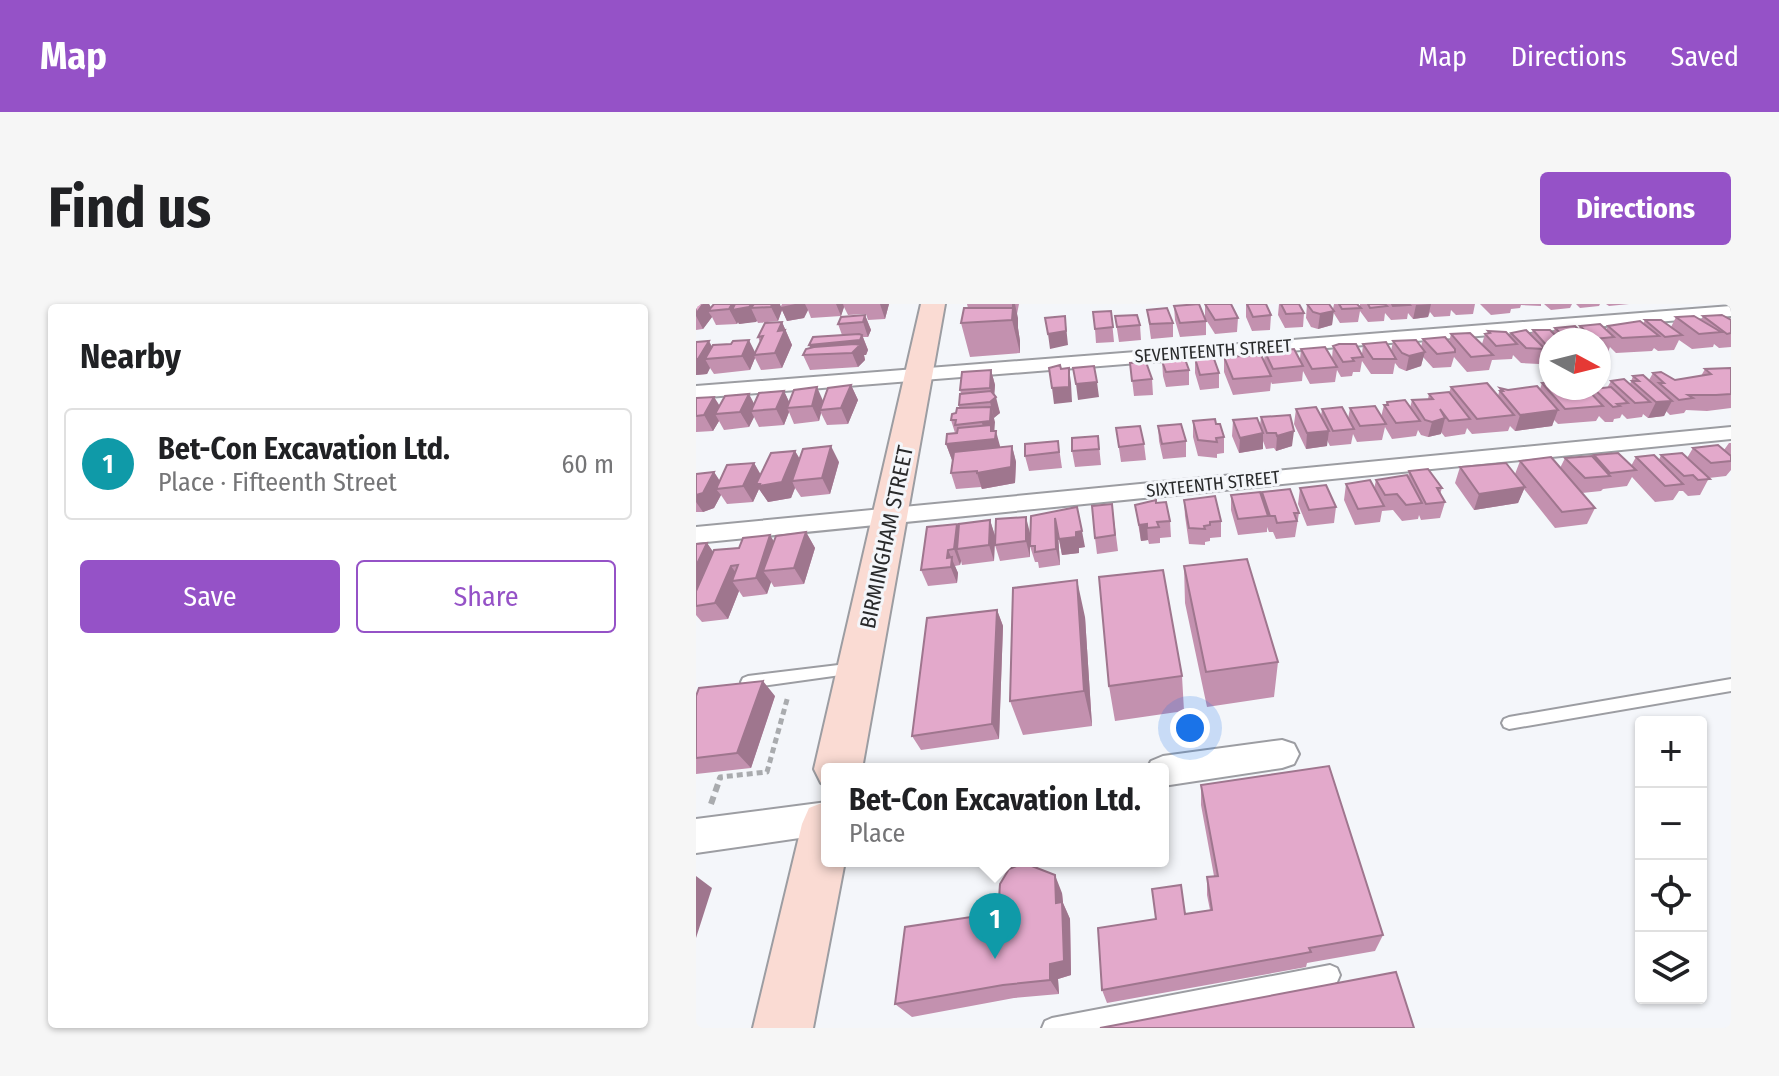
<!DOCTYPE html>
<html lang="en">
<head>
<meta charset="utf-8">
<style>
	body { margin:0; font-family:"Fira Sans Condensed",sans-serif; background:#f6f6f6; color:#202124 }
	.controls { position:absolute; right:24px; bottom:24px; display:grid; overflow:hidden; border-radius:8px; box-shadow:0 2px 6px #0004 }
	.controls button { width:72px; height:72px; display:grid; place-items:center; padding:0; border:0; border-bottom:2px solid #e0e0e0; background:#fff; color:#202124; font:40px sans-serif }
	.compass { position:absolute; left:843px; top:24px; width:72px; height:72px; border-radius:50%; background:#fff; box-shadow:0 2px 6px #0004; rotate:97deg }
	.you { position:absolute; left:494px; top:424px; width:28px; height:28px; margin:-20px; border:6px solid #fff; border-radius:50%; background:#1a73e8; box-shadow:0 0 0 12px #1a73e833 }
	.badge { display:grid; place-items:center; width:52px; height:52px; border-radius:50%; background:#9552c7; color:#fff; font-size:26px; font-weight:700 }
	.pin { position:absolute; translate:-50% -66px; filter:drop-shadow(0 2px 4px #0008) }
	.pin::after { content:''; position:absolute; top:42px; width:28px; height:24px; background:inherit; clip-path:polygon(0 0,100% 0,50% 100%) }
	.popup { position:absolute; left:125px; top:459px; width:348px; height:104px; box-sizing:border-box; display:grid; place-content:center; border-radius:8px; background:#fff; filter:drop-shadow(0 2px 6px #0005); font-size:26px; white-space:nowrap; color:#757577 }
	.popup b { font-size:30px; color:#202124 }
	.popup::after { content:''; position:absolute; left:50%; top:100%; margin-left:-16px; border:16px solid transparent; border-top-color:#fff }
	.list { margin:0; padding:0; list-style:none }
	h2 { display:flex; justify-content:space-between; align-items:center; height:104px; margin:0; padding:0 32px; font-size:34px }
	h2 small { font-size:26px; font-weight:400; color:#757577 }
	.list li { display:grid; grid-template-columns:52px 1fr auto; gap:24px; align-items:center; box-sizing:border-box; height:112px; margin:0 16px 16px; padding:0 16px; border:2px solid #e0e0e0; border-radius:8px }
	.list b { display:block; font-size:30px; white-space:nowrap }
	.list p { margin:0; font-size:26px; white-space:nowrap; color:#757577 }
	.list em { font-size:26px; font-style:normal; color:#757577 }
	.actions { display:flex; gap:16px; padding:24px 32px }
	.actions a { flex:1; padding:18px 0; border:2px solid #9552c7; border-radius:8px; text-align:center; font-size:28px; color:#9552c7 }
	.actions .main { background:#9552c7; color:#fff }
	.icon { flex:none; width:44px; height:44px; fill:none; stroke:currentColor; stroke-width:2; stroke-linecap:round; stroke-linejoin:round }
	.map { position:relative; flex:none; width:1035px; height:724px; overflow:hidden; border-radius:8px }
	header { display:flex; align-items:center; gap:48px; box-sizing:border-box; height:112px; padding:0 40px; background:#9552c7; color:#fff }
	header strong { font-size:38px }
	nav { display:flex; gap:44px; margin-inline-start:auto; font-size:28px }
	.intro { display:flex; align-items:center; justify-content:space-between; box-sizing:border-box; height:192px; padding:0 48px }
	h1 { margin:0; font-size:56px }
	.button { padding:20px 36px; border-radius:8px; background:#9552c7; color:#fff; font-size:28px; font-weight:700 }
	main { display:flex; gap:48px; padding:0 48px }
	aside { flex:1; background:#fff; border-radius:8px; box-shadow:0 2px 6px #0004 }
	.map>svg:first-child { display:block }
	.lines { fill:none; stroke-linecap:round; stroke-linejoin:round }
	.lane-casing { stroke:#9c9da2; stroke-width:4 }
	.street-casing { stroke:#9c9da2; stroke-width:4 }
	.secondary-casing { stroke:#9c9da2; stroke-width:4 }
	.path-far1 { stroke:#a9abae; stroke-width:5; stroke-dasharray:6 4; stroke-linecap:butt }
	.path { stroke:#a9abae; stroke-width:6; stroke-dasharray:8 5; stroke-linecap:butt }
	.lane { fill:#fff; fill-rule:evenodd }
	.street { fill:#fff; fill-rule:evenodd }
	.secondary { fill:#fadbd3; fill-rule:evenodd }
	.wall { fill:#c391af }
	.shaded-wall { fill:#9f768e }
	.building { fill:#e3a9cb; stroke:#9f768e; stroke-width:2 }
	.labels { text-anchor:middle; stroke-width:6; stroke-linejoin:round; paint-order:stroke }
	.far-street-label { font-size:18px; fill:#292a2b; stroke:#f4f6fa }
	.street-label { font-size:22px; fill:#292a2b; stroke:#f4f6fa }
</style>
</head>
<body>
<header>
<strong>Map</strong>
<nav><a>Map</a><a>Directions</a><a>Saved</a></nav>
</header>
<div class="intro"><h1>Find us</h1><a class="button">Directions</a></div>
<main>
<aside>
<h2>Nearby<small></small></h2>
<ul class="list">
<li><span class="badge" style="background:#0f9aa8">1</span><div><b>Bet-Con Excavation Ltd.</b><p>Place · Fifteenth Street</p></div><em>60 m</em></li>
</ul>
<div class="actions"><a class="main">Save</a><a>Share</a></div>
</aside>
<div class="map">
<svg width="1035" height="724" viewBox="0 0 1035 724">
	<rect width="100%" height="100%" fill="#f4f6fa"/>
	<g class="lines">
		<!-- lane casing -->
		<g class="lane-casing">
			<path id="lane" d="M159 359 164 360 166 364 164 368 159 369 52 384 47 382 45 378 47 374 52 372Z
				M1035 375V387L813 425 808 423 806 419 808 415 813 413Z
				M634 661 641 664 644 671 641 678 634 681 408 724H346L349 717 356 714Z"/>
		</g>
		<!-- street casing -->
		<g class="street-casing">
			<path id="street" d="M1035 2V12L0 94V82Z
				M1035 123V135L0 239V223Z
				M586 436 598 440 603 450 598 460 586 464 467 482V465H451L455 457 467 452Z
				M131 498V530L0 549V515Z"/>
		</g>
		<!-- secondary casing -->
		<g class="secondary-casing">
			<path id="secondary" d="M225 0H249L166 465H131V481L125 479 118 465Z
				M131 497V557H149L117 724H57L106 520 113 504Z"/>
		</g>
		<!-- path-far1 -->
		<path class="path-far1" d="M23 476 24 473 71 468 92 392"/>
		<!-- path -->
		<path class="path" d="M15 500 24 474"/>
		<!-- lane -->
		<use href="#lane" class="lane"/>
		<!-- street -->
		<use href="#street" class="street"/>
		<!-- secondary -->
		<use href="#secondary" class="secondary"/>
	</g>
	<!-- wall -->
	<path class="wall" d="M0 0H13L15 4 85 2 86 0H193L189 15 172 16 170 10 152 11 148 3 145 12 115 14 112 6 108 14 91 17 86 6 82 17 62 19 61 17 43 20 42 18 41 20 20 21 16 13 7 25 0 26Z
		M271 0H323L321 10 322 24 324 37V49L274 53 265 19 272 4Z
		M509 0 542 14 541 28 519 30 509 14Z
		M550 0 575 11 574 26 556 27 550 13Z
		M583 0H603L608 9 607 23 589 24 582 11Z
		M611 0 637 5 638 0H661L664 3V0H779L777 10 760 11 755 6 754 12 738 13 734 8 732 13 717 15 712 9 711 15 695 16 689 9 688 17 672 18 664 7 662 18 644 19 637 8 636 21 622 25 615 23 610 14Z
		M784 0H845V2L825 1 824 4 815 5 814 9 795 11Z
		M848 0H876L874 4 855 6Z
		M880 0H904L903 2 884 4Z
		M910 0H933L913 2Z
		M478 2 510 17V31L484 33 479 16Z
		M451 6 477 19V33L455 35Z
		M415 7 418 38 400 39 399 25Z
		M169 11 175 26 172 33H167L172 46 170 51H168L169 56 162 63 114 66 107 51 146 31 142 20Z
		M419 12 444 21 445 36 423 38Z
		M1007 12 1035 16V43L1023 44 1018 40 1017 43 996 45 983 36 978 46 962 47 958 44 956 47 920 49 914 43 912 48H903V36H855V61L850 57 845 56 843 60 825 59 817 51 816 55 796 56 793 66 771 68 758 53 755 63 737 64 727 53 725 62 710 67 703 64 699 59 697 70H675L666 57 664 68H657L656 72 645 73 641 66 639 78 614 80 607 67 606 77 576 80 575 78 574 87 537 91 528 68V53L568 57 569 48 604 55 605 45 636 54 637 42 666 50 667 40 695 47 697 37 725 43 727 35 753 38 755 30 786 40 789 30H791L792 27 814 32 815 29 835 31 837 26 857 29 859 24 882 26 884 22 910 26 912 22 947 20 949 16 975 23 980 13 1005 16Z
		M86 18 96 41 86 64 65 66 59 54 54 66 18 70 14 64 11 70 0 71 16 42 59 48 64 38 62 33Z
		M499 54 523 69V84L504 86 499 69Z
		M466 57 493 66V81L470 83 467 72Z
		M434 59 456 75 457 91 438 92Z
		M1035 64V104L1011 107 990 106 988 109 974 111 970 107 968 112 952 114 947 110 946 113 931 115 926 110 924 114 918 115 917 118H909L903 112 900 117 862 120 858 116 856 122 819 127 814 122 812 127 776 130 771 124 769 130 749 133 745 128V130L732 133 725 131 722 126 720 132 696 135 689 123 686 136 661 138 657 130 655 140 634 142 631 136V142L610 145 598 120 600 105 625 112 626 105 652 115 654 104 685 113 688 101H690L691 98 714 104 716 96 732 95 733 90 753 89 755 83 802 92 804 84 812 86 844 85 846 79 895 90 898 85 911 84 915 77 934 80 937 72 953 76 957 69 979 76 1005 72 1009 65Z
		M295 66 299 81 298 91 304 109 297 114 298 127 304 143 316 142 320 158 319 179 286 185 285 183 260 185 255 169 257 156H256L250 140 259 129 255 116 263 104V101L265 89 264 86Z
		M155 81 162 96 152 120 131 121 125 109 123 117 98 120 93 108 88 121 63 123 58 113 53 123 28 126 23 117 17 127 0 128V94L18 93 24 102 58 100 88 87 93 98 127 97Z
		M565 113 596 142 580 147 578 144 570 145 567 137V145L543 149 536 132 537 116 564 121Z
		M497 117 520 120 528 133V149L521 150V154L502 152 497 133Z
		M462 122 490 137V153L467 155 463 137Z
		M420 124 448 140 450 156 425 158Z
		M402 132 405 161 379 163 376 147Z
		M362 137 366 164 333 167 329 152Z
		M1033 139H1035V166L1030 172 1013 174 1004 191 992 192 987 187H983L977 196 959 198 936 173 931 182 907 185 905 187 886 189 899 204 891 220 859 224 828 185 822 199 778 206 759 179 764 163 819 170 824 157 864 164 869 154 897 153 898 151 935 162 940 153 963 156 965 151 991 154 997 144 1028 146Z
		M99 147 104 155 143 158 134 190 105 193 99 184 95 194 72 198 63 185 57 198 31 200 25 191 18 204 7 208H0V170L18 168 24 177 58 159 65 171Z
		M713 167 746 184 744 190 749 198 744 214 725 216 723 211 722 215 706 217 697 206 686 207 684 218 659 221 648 196 650 180 678 185 680 176 712 173Z
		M604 184 640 203 638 219 611 222 602 200Z
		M566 188 603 209 599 233 580 235 577 228H573L571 223V228L542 231 535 206V191L566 193Z
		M488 196 525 217V233L514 234V237L509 238V241L493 240 489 212Z
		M460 199 474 217 475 233 464 234V239L453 240 452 236 445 237 439 201Z
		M416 200 422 247 401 250 399 234Z
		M335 212 389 243 383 244V249L366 251 362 231 364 261 343 264 342 258H339L334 242Z
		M294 216 299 232 298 257 266 261 265 257 264 261 259 262 262 269 261 279 232 282 225 266 262 224Z
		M110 228 119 244 108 280 78 283 75 278 71 290 47 293 43 287 32 315 6 318 0 311V240L11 239 17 248 78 237Z
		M334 229V253L304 257 299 241Z
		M488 262 582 358 578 393 511 403 489 299Z
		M301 306 307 322 303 435 225 446 216 432Z
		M389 313 396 422 327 431 314 397Z
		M486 372 488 407 419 417 413 382Z
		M0 392H79L55 464 0 470Z
		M505 481 687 631 679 647 611 659 610 663 411 699 406 686 489 610 514 606 511 591V573L518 572 505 501Z
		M366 589 367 599 374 615 375 671 362 675 363 690 318 694 216 713 199 700 302 609Z"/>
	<!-- shaded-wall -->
	<path class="shaded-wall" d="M7 0H13L17 7H12L16 13 7 25 0 12V10Z
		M36 0H65L55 4 61 17 60 18 43 20 42 18 41 20 33 5Z
		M76 0H84L85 3 99 0H109L112 6 108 14 91 17 86 6 82 17 75 3Z
		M140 0H147L148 3 145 12Z
		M184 0H193L189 15Z
		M316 0H319L322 14V24L324 37V49L316 16Z
		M735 0 732 13 717 15 720 1Z
		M638 7 636 21 622 25 624 10Z
		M169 11 175 26 172 33 167 18Z
		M369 12 372 41 354 45 352 30Z
		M86 18 96 41 86 64 79 49 82 27Z
		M166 31 172 46 170 51H168L169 56 162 63 156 49 117 51 113 41Z
		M53 36 60 50 58 51 59 54 54 66 46 52Z
		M13 37 21 52 9 55 14 64 11 70 0 71V55Z
		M729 48 725 62 710 67 713 52Z
		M373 64 375 79 376 98 358 100 356 84Z
		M295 66 299 81 298 95 300 93 304 109 298 114 294 98 297 96 294 84Z
		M401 78 403 93 382 96 380 80Z
		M155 81 162 96 152 120 145 104Z
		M121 83 128 99 124 106 125 109 123 117 116 102Z
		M88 87 95 102 91 104 93 108 88 121 80 105Z
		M53 90 61 105 55 107 58 113 53 123 44 108Z
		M18 93 27 108 19 110 23 117 17 127 8 111Z
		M976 97 968 112 952 114 960 98Z
		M295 103 299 118 298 132 300 127 304 142V150L256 156 250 140 290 134 286 119Z
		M862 106 856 122 819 127 824 111Z
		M749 114 745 130 732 133 736 118Z
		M598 127 596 142 580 147 581 132Z
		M633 127 631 142 610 145 611 129Z
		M567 129V145L543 149 544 134Z
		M135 142 143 158 134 190 126 174Z
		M316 142 320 158 319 179 286 185 281 169Z
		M99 147 108 163 96 177 99 184 95 194 72 198 63 185 57 198 47 182 58 159 67 175Z
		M18 168 28 184 20 185 25 191 18 204 7 208 0 198V191Z
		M829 183 822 199 778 206 783 190Z
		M330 213 334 229V253L330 237Z
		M359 214 362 230 364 261 360 245Z
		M294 216 299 232 298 257 293 241Z
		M261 220 267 236 261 245 265 257 264 261 258 245Z
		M451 220 452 236 445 237 443 221Z
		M386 227 389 243 383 244V249L366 251 363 235 380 228Z
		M110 228 119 244 108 280 98 264Z
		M74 231 84 247 67 267 75 278 71 290 60 274Z
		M11 239 22 255 0 289V262Z
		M252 246 262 269 261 279 251 254Z
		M35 262 45 276 36 277 43 287 32 315 19 299Z
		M381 276 389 313 396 422 388 387Z
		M301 306 307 322 303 435 296 420Z
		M67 377 79 392 55 464 41 449Z
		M359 571 366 589 367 599 374 615 375 671 362 675 363 690 354 676V660L360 599Z
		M0 572 16 584 0 634Z"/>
	<!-- building -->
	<path class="building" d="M0 0H7L0 10Z
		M18 0H36L33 5 12 7Z
		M39 0H56L53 3 36 6Z
		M58 0H76L75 3 55 4Z
		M503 0 510 17 484 19 478 2Z
		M509 0H535L542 14 519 16Z
		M551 0H570L575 11 557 13Z
		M585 0H603L608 9 590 10Z
		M611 0H633L638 7 624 10 617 8Z
		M643 0H661L665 4 646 5Z
		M672 0H689L691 2 674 4Z
		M696 0H713L714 1 697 2Z
		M268 4H317L316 16 265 19Z
		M471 4 477 19 454 20 451 6Z
		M415 7 417 23 399 25 397 8Z
		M169 11 167 18 142 20 145 13Z
		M441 11 444 21 421 23 419 12Z
		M1026 11 1035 16V29L1031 30 1007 12Z
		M369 12 370 27 352 30 349 14Z
		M998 12 1025 28 1003 30 980 13Z
		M949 16H965L986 31 969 33Z
		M944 17 963 32 926 34 912 22Z
		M86 18 82 27 89 26 79 49 58 51 67 32 62 33 69 19Z
		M904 20 918 33 898 35 884 22Z
		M879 22 893 36H872L859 24Z
		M830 26 849 45 830 44 815 29Z
		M837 26H854L864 36H855V42H851Z
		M792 27 810 28 821 40 800 42 789 30 794 29Z
		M774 29 797 51 775 53 755 30Z
		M163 30 166 31 164 36 113 41 117 33Z
		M749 33 759 45V48L741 50 727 35Z
		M53 36 46 52 9 55 17 41 35 40 37 37Z
		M720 36 729 48 713 52 706 49 697 37Z
		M13 37 2 55H0V38Z
		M690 38 700 55H677L667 40Z
		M159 40 164 41 156 49 107 51 110 45 118 43Z
		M643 40H660L667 53 656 54 658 57 647 58 637 42Z
		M629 43 641 63 616 65 605 45Z
		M598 45 607 62 577 65 569 48Z
		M565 51 575 72 537 75 528 53Z
		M517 52 523 69 504 71 499 54Z
		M489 55 493 66 470 68 466 57Z
		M450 58 456 75 436 77 434 59Z
		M364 61 365 65 373 64V83L356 84 353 64Z
		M398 62 401 78 380 80 377 64Z
		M1035 64V90L1020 91H992L997 94 983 96 963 79H968L957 69 965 68 979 76 1015 70 1009 65Z
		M295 66 294 84 264 86 266 68Z
		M947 71 976 97 960 98 936 77H943L937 72Z
		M928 75 954 98 939 99 915 77Z
		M855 78V84H880L884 88 893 87 907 102 869 105 846 79Z
		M791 79 818 111 781 115 755 83Z
		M155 81 145 104 124 106 132 84Z
		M841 82 862 106 824 111 804 87H807L804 84 812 86Z
		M121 83 116 102 91 104 98 86Z
		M915 83 932 99 921 100 924 102 917 103 898 85Z
		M88 87 80 105 55 107 63 89Z
		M295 87 300 93 294 98 263 101 264 90Z
		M753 88 774 115 753 117 744 105 749 114 736 118 729 116 716 96 737 95 733 90Z
		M53 90 44 108 19 110 29 92Z
		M18 93 8 111 0 112V94Z
		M709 96 724 117 700 119 688 101H692L691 98Z
		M679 102 690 120 664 122 654 104Z
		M295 103 294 117 259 121 260 116H255L256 110 260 109 261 104Z
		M620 103 633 127 611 129 600 105Z
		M646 103 658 125 637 127 626 105Z
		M594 111 598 127 581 132 580 129H571L565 113Z
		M561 114 567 129 544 134 537 116Z
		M519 115 520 120H524L528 133 520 134 521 138 502 136 497 117Z
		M485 120 490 137 466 140 462 122Z
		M295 121V127H300L299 135 250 140 251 130 261 129 262 124Z
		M444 122 448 140 423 143 420 124Z
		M402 132 403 145 376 147V134Z
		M362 137 363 148 329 152V140Z
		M1022 141 1035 152V157L1015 159 997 144Z
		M135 142 126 174 96 177 107 145Z
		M316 142 315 163 281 169V167L255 169 258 148Z
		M99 147 86 178 63 182 64 180H60L75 149Z
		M922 149 940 166 914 169 898 151Z
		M986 149 1014 175 1002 176 997 171 988 172 965 151Z
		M958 151 987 180 969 182 940 153Z
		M896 152 914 172 889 174 869 154Z
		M855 153 899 204 866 208 824 157Z
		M58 159 47 182 20 185 31 161Z
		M810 159 829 183 783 190 764 163Z
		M732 165 746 184H741L749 198 730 200 713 167Z
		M18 168 7 189 0 191V170Z
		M711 171 726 199 710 201 701 190 689 191 680 176Z
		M674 176 688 202 662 205 650 180Z
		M630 181 640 203 613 206 604 184Z
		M594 185 603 209H598L601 217 581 219 579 212H574L566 188Z
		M564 188 572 212 542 215 535 191Z
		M519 192 525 217 514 218V221L508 222 509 225 493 224 488 196Z
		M460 196V199L470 198 474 217 461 218 463 223 451 224V220L443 221 439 201Z
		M416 200 419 231 399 234 396 202Z
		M381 203 386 227 380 228V233L363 235 359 214 360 245 339 248V242H334L335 212Z
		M330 213V237L299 241 300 215Z
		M294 216 293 241 261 245 263 220Z
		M261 220 258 245 252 246 251 254 256 253 255 263 225 266 231 223Z
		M110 228 98 264 67 267 80 232Z
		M74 231 60 274 36 277 42 261 35 262 19 299 0 302V287L18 246 43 244 47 234Z
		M11 239 0 262V240Z
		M551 255 582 358 510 368 488 262Z
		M467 266 486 372 413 382 403 273Z
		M381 276 388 387 314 397 317 284Z
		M301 306 296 420 216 432 231 314Z
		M67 377 41 449 0 454V392L3 384Z
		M633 462 687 631 613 644 615 648 406 686 402 624 460 615 456 585 485 581 489 610 516 606 511 573 522 572 505 481Z
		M328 559 359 571 360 599 366 598 368 657 354 660V676L307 681 199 700 209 623 302 609 304 580 313 565Z
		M700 668 718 724H404Z"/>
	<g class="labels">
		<!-- far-street labels -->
		<g class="far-street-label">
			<text transform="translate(517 47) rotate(-4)" y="6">SEVENTEENTH STREET</text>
			<text transform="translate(517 180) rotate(-6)" y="6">SIXTEENTH STREET</text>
		</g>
		<!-- street labels -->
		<g class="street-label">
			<text transform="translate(190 233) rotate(-78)" y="8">BIRMINGHAM STREET</text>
		</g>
	</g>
</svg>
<div class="controls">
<button>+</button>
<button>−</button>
<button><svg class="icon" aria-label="locate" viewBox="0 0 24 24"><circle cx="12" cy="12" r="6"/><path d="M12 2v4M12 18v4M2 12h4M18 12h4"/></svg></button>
<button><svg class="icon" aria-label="layers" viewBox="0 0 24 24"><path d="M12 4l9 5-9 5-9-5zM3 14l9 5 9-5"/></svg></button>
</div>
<svg class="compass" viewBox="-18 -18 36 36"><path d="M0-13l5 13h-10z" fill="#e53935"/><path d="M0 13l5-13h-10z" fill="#757577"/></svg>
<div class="you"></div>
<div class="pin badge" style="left:299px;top:655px;background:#0f9aa8">1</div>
<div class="popup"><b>Bet-Con Excavation Ltd.</b>Place</div>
</div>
</main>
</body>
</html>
